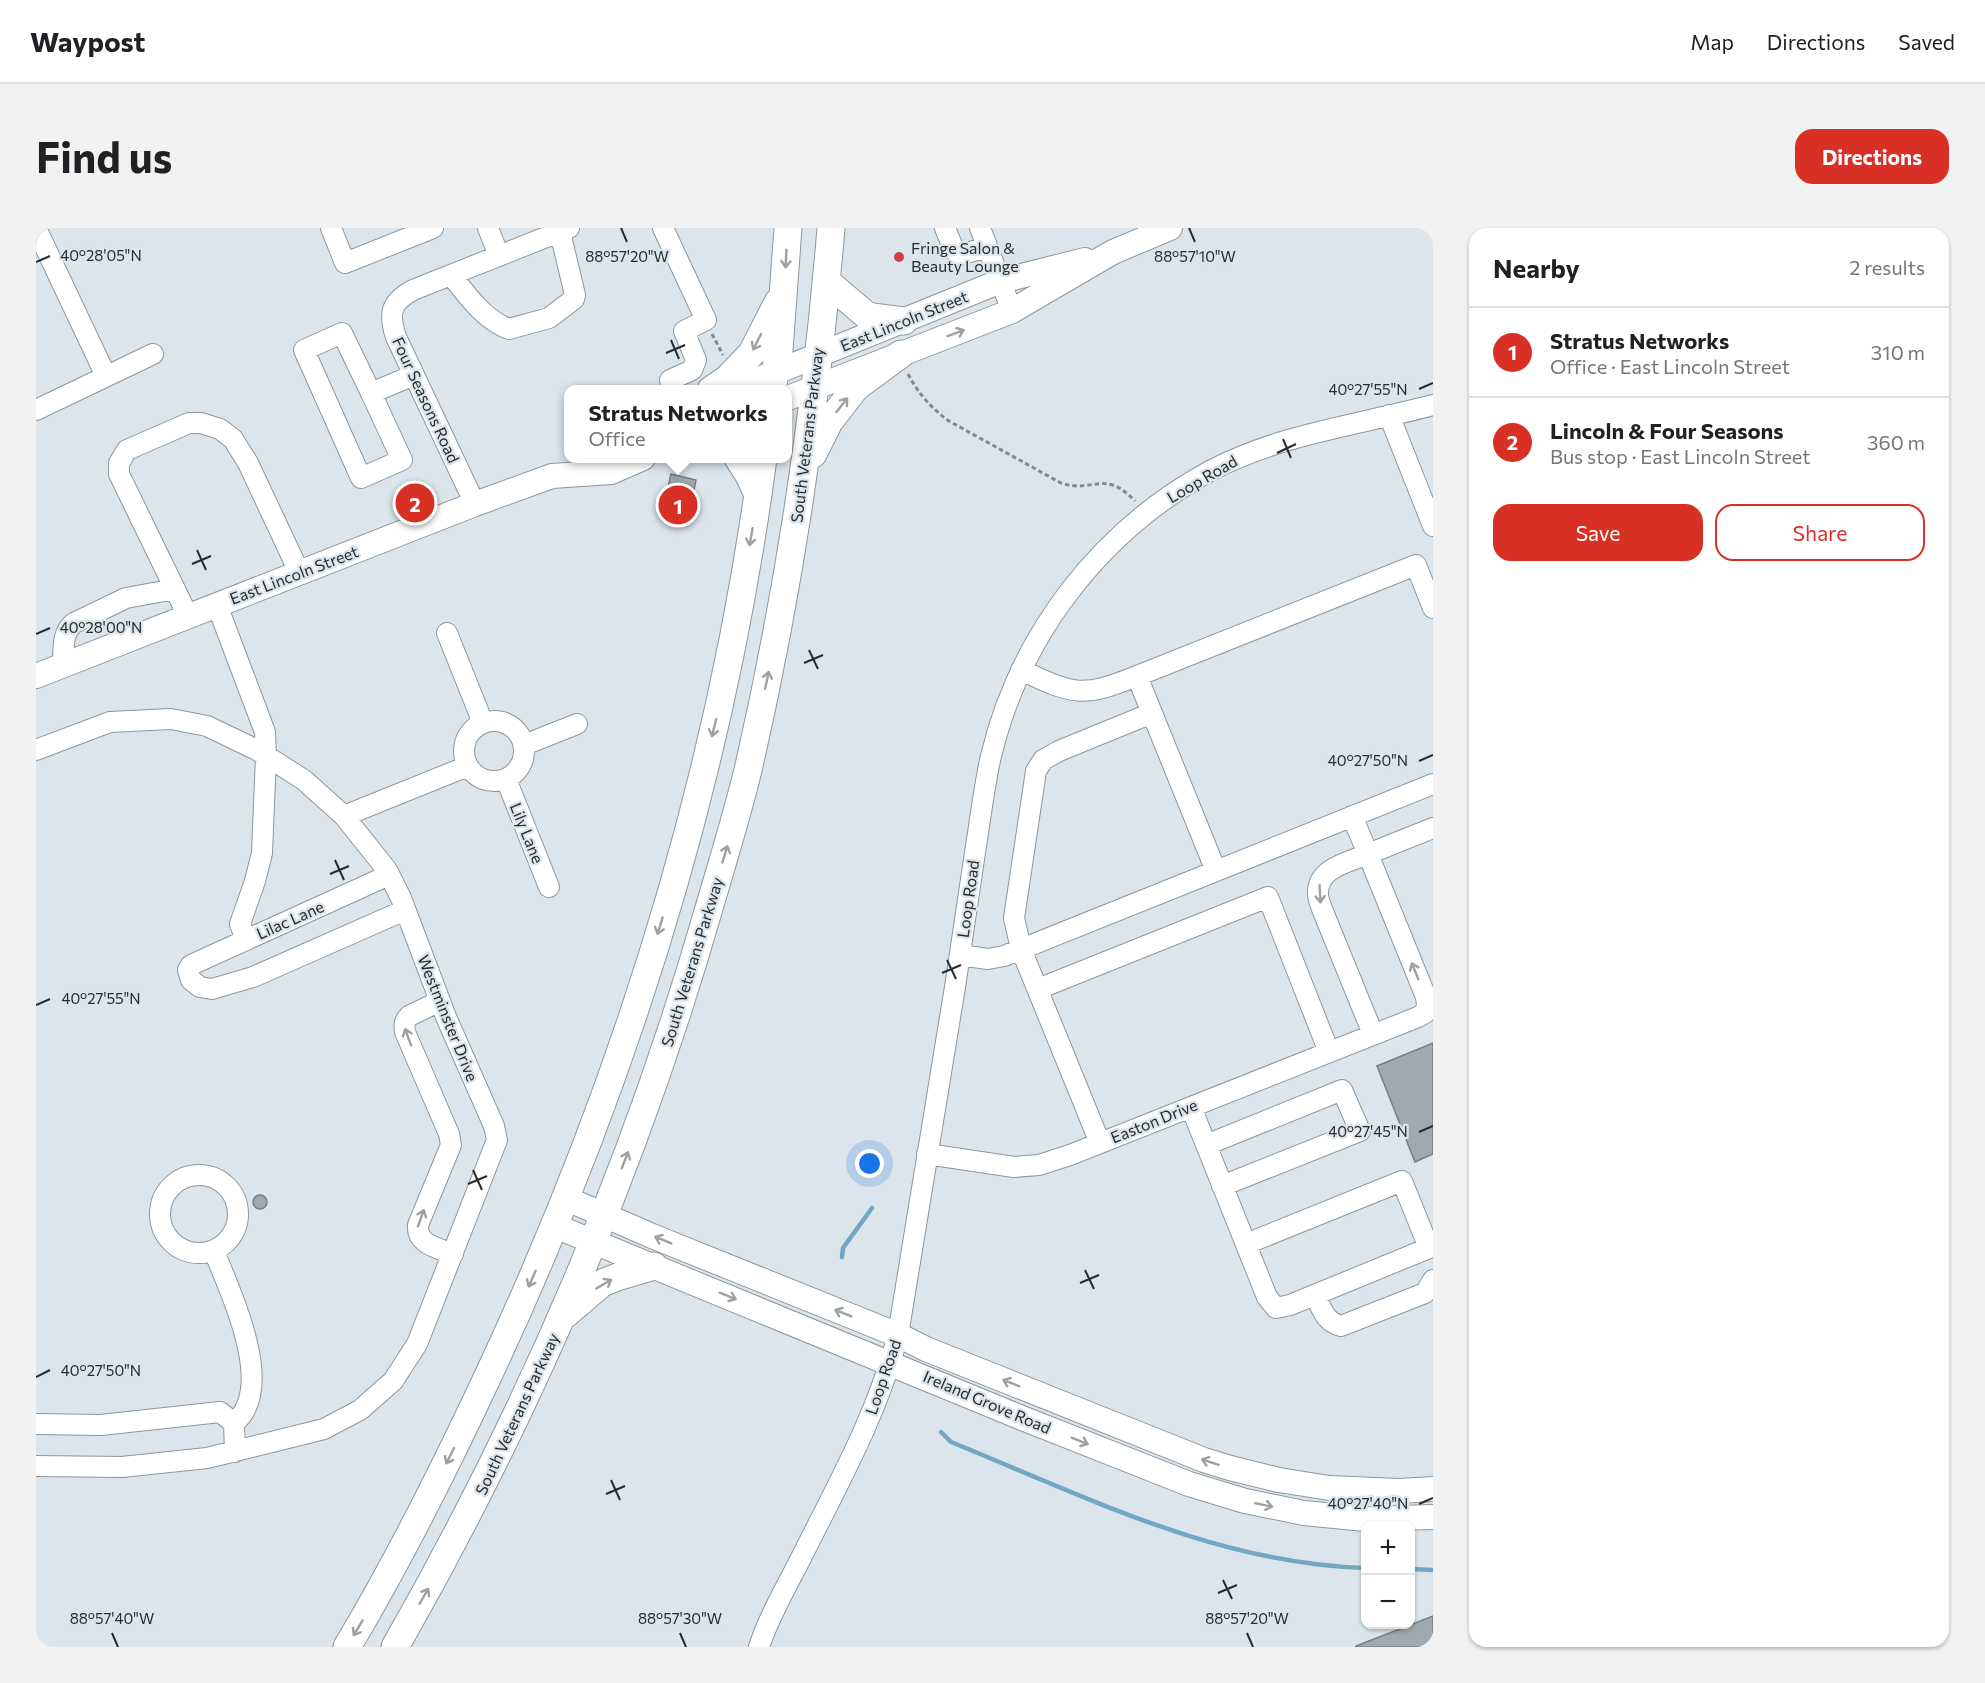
<!DOCTYPE html>
<html lang="en">
<head>
<meta charset="utf-8">
<style>
	body { margin:0; font-family:Commissioner,sans-serif; background:#f2f2f2; color:#202124 }
	.controls { position:absolute; right:18px; bottom:18px; display:grid; overflow:hidden; border-radius:12px; box-shadow:0 2px 4px #0004 }
	.controls button { width:54px; height:54px; display:grid; place-items:center; padding:0; border:0; border-bottom:2px solid #e0e0e0; background:#fff; color:#202124; font:30px sans-serif }
	.you { position:absolute; left:834px; top:936px; width:21px; height:21px; margin:-15px; border:4px solid #fff; border-radius:50%; background:#1a73e8; box-shadow:0 0 0 9px #1a73e833 }
	.badge { display:grid; place-items:center; width:39px; height:39px; border-radius:50%; background:#d93025; color:#fff; font-size:20px; font-weight:700 }
	.pin { position:absolute; translate:-50% -50%; border:3px solid #fff; box-shadow:0 2px 6px #0006 }
	.popup { position:absolute; left:528px; top:157px; width:228px; height:78px; box-sizing:border-box; display:grid; place-content:center; border-radius:12px; background:#fff; filter:drop-shadow(0 2px 4px #0005); font-size:20px; white-space:nowrap; color:#757577 }
	.popup b { font-size:22px; color:#202124 }
	.popup::after { content:''; position:absolute; left:50%; top:100%; margin-left:-12px; border:12px solid transparent; border-top-color:#fff }
	.list { margin:0; padding:0; list-style:none }
	h2 { display:flex; justify-content:space-between; align-items:center; height:78px; margin:0; padding:0 24px; font-size:26px }
	h2 small { font-size:20px; font-weight:400; color:#757577 }
	.list li { display:grid; grid-template-columns:39px 1fr auto; gap:18px; align-items:center; box-sizing:border-box; height:90px; padding:0 24px; border-top:2px solid #e0e0e0 }
	.list b { display:block; font-size:22px; white-space:nowrap }
	.list p { margin:0; font-size:20px; white-space:nowrap; color:#757577 }
	.list em { font-size:20px; font-style:normal; color:#757577 }
	.actions { display:flex; gap:12px; padding:18px 24px }
	.actions a { flex:1; padding:14px 0; border:2px solid #d93025; border-radius:18px; text-align:center; font-size:21px; color:#d93025 }
	.actions .main { background:#d93025; color:#fff }
	.map { position:relative; flex:none; width:1397px; height:1419px; overflow:hidden; border-radius:18px }
	header { display:flex; align-items:center; gap:36px; box-sizing:border-box; height:84px; padding:0 30px; background:#fff; border-bottom:2px solid #e0e0e0 }
	header strong { font-size:28px }
	nav { display:flex; gap:33px; margin-inline-start:auto; font-size:21px }
	.intro { display:flex; align-items:center; justify-content:space-between; box-sizing:border-box; height:144px; padding:0 36px }
	h1 { margin:0; font-size:42px }
	.button { padding:15px 27px; border-radius:18px; background:#d93025; color:#fff; font-size:21px; font-weight:700 }
	main { display:flex; gap:36px; padding:0 36px }
	aside { flex:1; background:#fff; border-radius:18px; box-shadow:0 2px 4px #0004 }
	.map>svg:first-child { display:block }
	.lines { fill:none; stroke-linecap:round; stroke-linejoin:round }
	.stream { stroke:#72a7c1; stroke-width:4.5 }
	.building { fill:#9fa9ae; stroke:#757e83; stroke-width:1.5 }
	.minor-casing { stroke:#8d979c; stroke-width:22 }
	.major-casing { stroke:#8d979c; stroke-width:26 }
	.highway-casing { stroke:#8d979c; stroke-width:29 }
	.path { stroke:#838a8e; stroke-width:3; stroke-dasharray:4.5 3; stroke-linecap:butt }
	.minor { stroke:#fff; stroke-width:20 }
	.major { stroke:#fff; stroke-width:24 }
	.highway { stroke:#fff; stroke-width:27 }
	.oneway { stroke:#9ea0a1 }
	.ticks { fill:none; stroke:#282c2e; stroke-width:2 }
	.poi-dot { fill:#cf3f4b; stroke:#dbe5eb; stroke-width:2 }
	.labels { text-anchor:middle; stroke-width:4.5; stroke-linejoin:round; paint-order:stroke }
	.poi-label { font-size:16px; fill:#282c2e; stroke:#dbe5eb; text-anchor:start }
	.street-label { font-size:16px; fill:#282c2e; stroke:#dbe5eb }
	.ticks-label { font-size:15px; text-anchor:middle; fill:#282c2e; stroke:#dbe5eb; stroke-width:4.5; stroke-linejoin:round; paint-order:stroke }
</style>
</head>
<body>
<header>
<strong>Waypost</strong>
<nav><a>Map</a><a>Directions</a><a>Saved</a></nav>
</header>
<div class="intro"><h1>Find us</h1><a class="button">Directions</a></div>
<main>
<div class="map">
<svg width="1397" height="1419" viewBox="0 0 1397 1419">
	<rect width="100%" height="100%" fill="#dbe5eb"/>
	<g class="lines">
		<!-- stream -->
		<path class="stream" d="M806 1029 807 1020 836 980
			M905 1204 915 1214C1048 1268 1182 1336 1330 1340
			M1374 1341 1397 1342"/>
	</g>
	<!-- building -->
	<path class="building" d="M635 246 660 252 652 292 626 286Z
		M1397 815V926L1379 934 1341 838Z
		M217 974a7 7 0 1 1 14 0a7 7 0 1 1-14 0Z
		M1397 1388V1419H1320V1418Z"/>
	<g class="lines">
		<!-- minor casing -->
		<g class="minor-casing">
			<path id="minor" d="M0 0 70 148
				M295 0 309 35 397 0
				M452 0 463 28
				M627 0 670 92 648 103 660 132 656 142 634 152 638 162
				M909 0 918 22 924 27 951 19
				M944 0 976 83
				M415 47C431 67 448 92 473 101L513 90 538 71 539 67 524 4
				M335 165 366 232 325 250 268 122 306 105 335 165 378 147
				M0 182 117 126
				M1353 187 1397 298
				M439 276 360 109C352 85 355 74 377 62L533 0
				M181 377 229 504 230 528 226 625 219 653 204 696 210 712
				M152 388 83 246V235L91 222 153 195H165L184 201 197 211 212 235 264 346
				M411 405 447 495
				M27 437C28 421 25 406 38 395L90 370 139 361
				M1101 448 1380 337 1397 380
				M428 523a30 30 0 1 1 60 0a30 30 0 1 1-60 0Z
				M488 517 541 496
				M0 522 74 494 135 491 171 498 221 522 268 552 308 588 351 642 365 670 410 789 458 898 461 912 381 1116 357 1153 324 1182 288 1201 171 1230 86 1239 0 1238
				M470 551 513 659
				M308 588 432 538
				M1316 588 1332 626 1397 600
				M1180 643 1397 556
				M353 647 155 737 152 742 155 752 164 759 176 761 217 749 369 682
				M924 727 952 731 968 728 1180 643 1101 448C1046 470 1038 467 985 442
				M1002 761 1232 669 1293 824
				M404 773 373 788C368 793 368 797 369 804L413 906 415 917 382 997C380 1017 403 1020 417 1026
				M1155 879 1231 1069 1240 1080 1254 1077 1393 1020 1366 953 1210 1016
				M1064 915 985 721 978 690 1000 543 1007 532 1023 523 1116 485
				M1170 917 1306 862 1324 903 1186 958
				M891 926 978 939 1003 937 1034 927 1382 789 1389 785 1391 777 1390 769 1332 626C1313 634 1280 640 1282 667 1282 671 1285 677 1286 681L1337 806
				M124 986a39 39 0 1 1 78 0a39 39 0 1 1-78 0Z
				M178 1023C194 1064 241 1160 198 1195
				M1279 1067C1286 1081 1289 1094 1305 1098L1389 1065 1397 1052
				M0 1196 65 1197 184 1184 198 1195 199 1224
				M723 1419C733 1388 751 1358 766 1328 802 1256 842 1185 862 1107 882 991 901 875 919 759 927 707 934 656 942 605 946 579 949 554 955 528 984 407 1064 303 1174 243 1244 206 1322 197 1397 177"/>
		</g>
		<!-- major casing -->
		<g class="major-casing">
			<path id="major" d="M696 162 965 53 1049 32
				M752 170 976 83 1077 24 1134 0
				M0 448 439 276 516 248 575 244 607 230
				M529 970 616 1008 862 1107 890 1121 1168 1232 1194 1240 1243 1252 1293 1260 1363 1263 1397 1261
				M519 998 986 1190 1153 1256 1209 1273 1268 1285 1329 1291 1397 1289"/>
		</g>
		<!-- highway casing -->
		<g class="highway-casing">
			<path id="highway" d="M790 53 829 86 836 89 868 93
				M675 162 691 151 716 125 742 74
				M736 162 743 122 752 0
				M777 226 793 194 820 159 865 126
				M702 230 713 247 722 267
				M530 1086 566 1055 584 1048 618 1038
				M311 1419C363 1332 409 1240 452 1148 588 858 685 548 727 230
				M359 1419C491 1188 597 943 671 687 685 639 700 591 712 542 753 364 780 183 795 0"/>
		</g>
		<!-- path -->
		<path class="path" d="M676 106 687 127
			M872 146C882 165 895 180 913 193L1025 255C1058 266 1067 240 1099 273"/>
		<!-- minor -->
		<use href="#minor" class="minor"/>
		<!-- major -->
		<use href="#major" class="major"/>
		<!-- highway -->
		<use href="#highway" class="highway"/>
	</g>
	<!-- one-way arrows -->
	<defs><path id="oneway-shaft" d="M-6 0H5M1.5-3L5.5 0L1.5 3" fill="none" stroke-width="1.6" stroke-linecap="round" stroke-linejoin="round" transform="scale(1.5)"/></defs>
	<g class="oneway">
		<use href="#oneway-shaft" transform="translate(750 31) rotate(93)"/>
		<use href="#oneway-shaft" transform="translate(920 105) rotate(-21)"/>
		<use href="#oneway-shaft" transform="translate(721 114) rotate(117)"/>
		<use href="#oneway-shaft" transform="translate(806 177) rotate(-52)"/>
		<use href="#oneway-shaft" transform="translate(715 309) rotate(100)"/>
		<use href="#oneway-shaft" transform="translate(731 452) rotate(-78)"/>
		<use href="#oneway-shaft" transform="translate(678 500) rotate(104)"/>
		<use href="#oneway-shaft" transform="translate(689 626) rotate(-73)"/>
		<use href="#oneway-shaft" transform="translate(1284 666) rotate(87)"/>
		<use href="#oneway-shaft" transform="translate(624 698) rotate(107)"/>
		<use href="#oneway-shaft" transform="translate(1379 743) rotate(-112)"/>
		<use href="#oneway-shaft" transform="translate(372 809) rotate(-110)"/>
		<use href="#oneway-shaft" transform="translate(589 932) rotate(-69)"/>
		<use href="#oneway-shaft" transform="translate(385 990) rotate(-70)"/>
		<use href="#oneway-shaft" transform="translate(627 1012) rotate(-158)"/>
		<use href="#oneway-shaft" transform="translate(496 1051) rotate(114)"/>
		<use href="#oneway-shaft" transform="translate(568 1056) rotate(-30)"/>
		<use href="#oneway-shaft" transform="translate(692 1068) rotate(22)"/>
		<use href="#oneway-shaft" transform="translate(807 1085) rotate(-158)"/>
		<use href="#oneway-shaft" transform="translate(975 1155) rotate(-158)"/>
		<use href="#oneway-shaft" transform="translate(1044 1213) rotate(22)"/>
		<use href="#oneway-shaft" transform="translate(414 1228) rotate(117)"/>
		<use href="#oneway-shaft" transform="translate(1174 1234) rotate(-162)"/>
		<use href="#oneway-shaft" transform="translate(1228 1277) rotate(12)"/>
		<use href="#oneway-shaft" transform="translate(388 1368) rotate(-60)"/>
		<use href="#oneway-shaft" transform="translate(322 1400) rotate(121)"/>
	</g>
	<!-- ticks -->
	<path class="ticks" d="M585 0 591 14M1153 0 1159 14M0 34 14 28M635 112 643 131M630 125 649 117M1383 161 1397 155M1247 211 1255 230M1241 225 1260 216M161 322 170 342M156 336 175 328M0 406 14 400M773 422 782 441M768 435 787 427M1383 533 1397 527M299 632 308 652M294 646 313 638M911 732 920 751M906 745 925 737M0 777 14 771M1383 904 1397 898M437 942 446 962M432 956 451 948M1049 1042 1058 1061M1044 1055 1063 1047M0 1149 14 1142M575 1252 584 1272M570 1266 589 1258M1383 1276 1397 1270M1187 1352 1196 1371M1182 1365 1201 1357M76 1405 82 1419M644 1405 650 1419M1211 1405 1217 1419"/>
	<!-- markers -->
	<circle class="poi-dot" cx="863" cy="29" r="6"/>
	<g class="labels">
		<!-- poi labels -->
		<g class="poi-label">
			<text x="875" y="26">Fringe Salon &amp;<tspan x="875" dy="18">Beauty Lounge</tspan></text>
		</g>
		<!-- street labels -->
		<g class="street-label">
			<text transform="translate(868 93) rotate(-22)" y="6">East Lincoln Street</text>
			<text transform="translate(390 172) rotate(65)" y="6">Four Seasons Road</text>
			<text transform="translate(771 207) rotate(-83)" y="6">South Veterans Parkway</text>
			<text transform="translate(1166 251) rotate(-30)" y="6">Loop Road</text>
			<text transform="translate(258 347) rotate(-21)" y="6">East Lincoln Street</text>
			<text transform="translate(491 605) rotate(68)" y="6">Lily Lane</text>
			<text transform="translate(932 671) rotate(-82)" y="6">Loop Road</text>
			<text transform="translate(254 692) rotate(-24)" y="6">Lilac Lane</text>
			<text transform="translate(656 734) rotate(-73)" y="6">South Veterans Parkway</text>
			<text transform="translate(412 790) rotate(68)" y="6">Westminster Drive</text>
			<text transform="translate(1118 893) rotate(-22)" y="6">Easton Drive</text>
			<text transform="translate(847 1149) rotate(-71)" y="6">Loop Road</text>
			<text transform="translate(951 1174) rotate(23)" y="6">Ireland Grove Road</text>
			<text transform="translate(481 1186) rotate(-65)" y="6">South Veterans Parkway</text>
		</g>
	</g>
	<g class="ticks-label">
		<text x="65" y="33">40°28'05"N</text>
		<text x="591" y="34">88°57'20"W</text>
		<text x="1159" y="34">88°57'10"W</text>
		<text x="1332" y="167">40°27'55"N</text>
		<text x="65" y="405">40°28'00"N</text>
		<text x="1332" y="538">40°27'50"N</text>
		<text x="65" y="776">40°27'55"N</text>
		<text x="1332" y="909">40°27'45"N</text>
		<text x="65" y="1148">40°27'50"N</text>
		<text x="1332" y="1281">40°27'40"N</text>
		<text x="76" y="1396">88°57'40"W</text>
		<text x="644" y="1396">88°57'30"W</text>
		<text x="1211" y="1396">88°57'20"W</text>
	</g>
</svg>
<div class="controls">
<button>+</button>
<button>−</button>
</div>
<div class="you"></div>
<div class="pin badge" style="left:642px;top:277px">1</div>
<div class="popup"><b>Stratus Networks</b>Office</div>
<div class="pin badge" style="left:379px;top:275px">2</div>
</div>
<aside>
<h2>Nearby<small>2 results</small></h2>
<ul class="list">
<li><span class="badge">1</span><div><b>Stratus Networks</b><p>Office · East Lincoln Street</p></div><em>310 m</em></li>
<li><span class="badge">2</span><div><b>Lincoln &amp; Four Seasons</b><p>Bus stop · East Lincoln Street</p></div><em>360 m</em></li>
</ul>
<div class="actions"><a class="main">Save</a><a>Share</a></div>
</aside>
</main>
</body>
</html>
